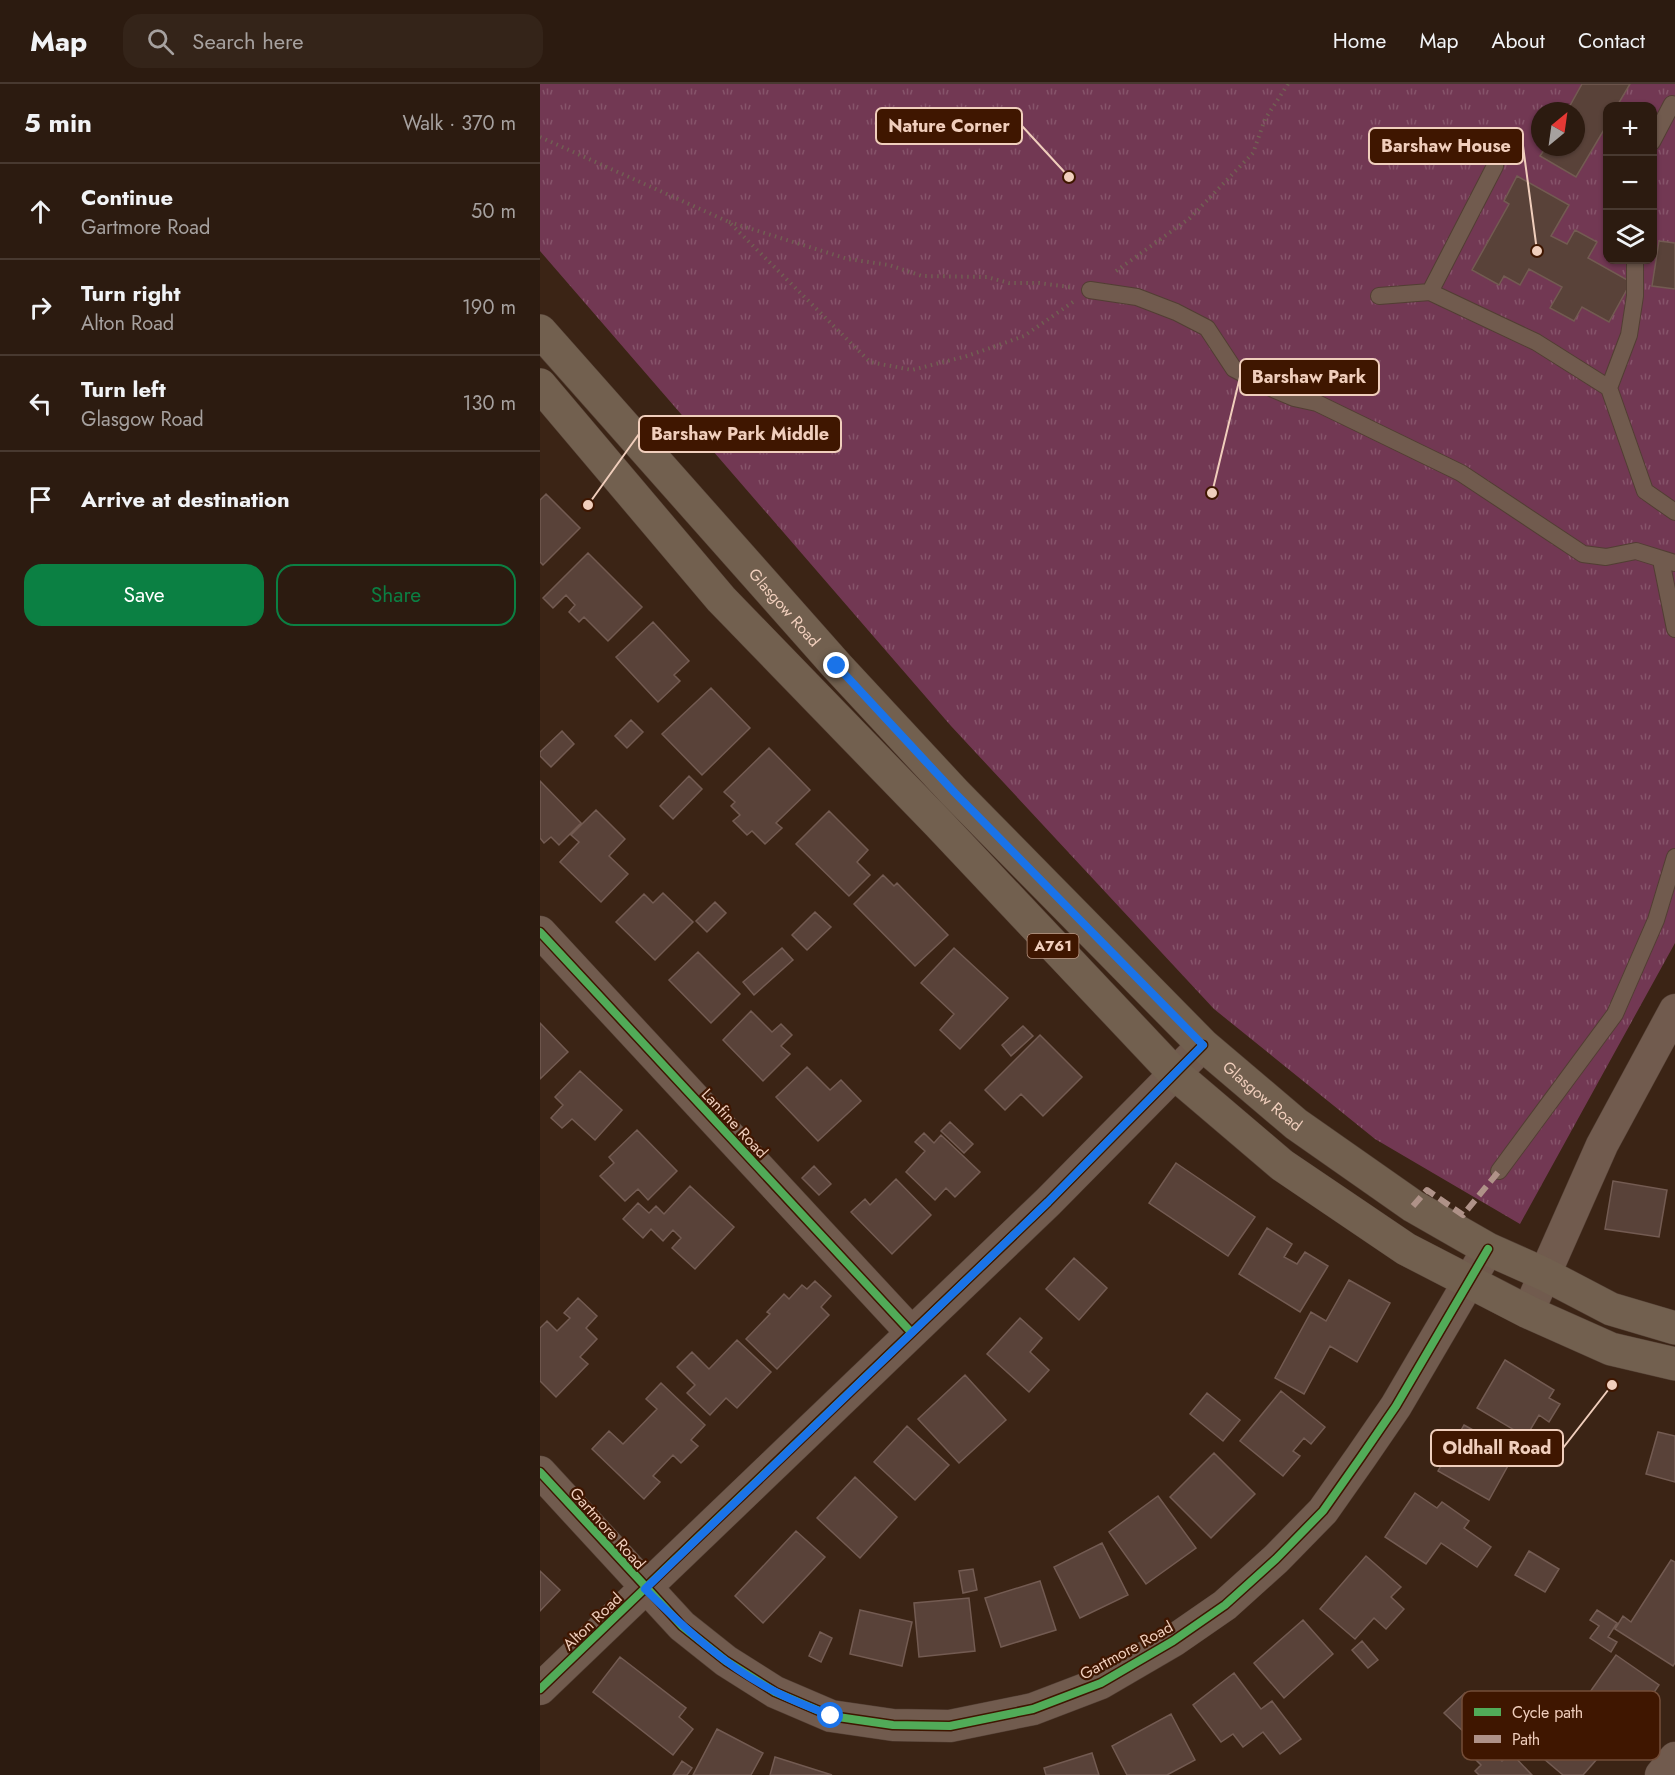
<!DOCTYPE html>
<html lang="en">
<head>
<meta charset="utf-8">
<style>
	body { margin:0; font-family:Jost,sans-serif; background:#342419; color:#f1f3f6 }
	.controls { position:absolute; right:18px; top:18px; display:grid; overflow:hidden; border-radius:12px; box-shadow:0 2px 4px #0004 }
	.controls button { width:54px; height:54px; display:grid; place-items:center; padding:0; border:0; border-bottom:2px solid #483930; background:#2c1b10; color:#f1f3f6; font:30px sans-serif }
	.compass { position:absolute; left:991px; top:18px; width:54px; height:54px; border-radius:50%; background:#2c1b10; box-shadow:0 2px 4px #0004; rotate:29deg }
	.stop { position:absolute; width:18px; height:18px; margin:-14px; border:4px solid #1a73e8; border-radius:50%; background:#fff }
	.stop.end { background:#1a73e8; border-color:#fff; box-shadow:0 2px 6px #0008 }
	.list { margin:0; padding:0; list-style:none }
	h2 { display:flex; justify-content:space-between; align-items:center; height:78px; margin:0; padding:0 24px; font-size:26px }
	h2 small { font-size:20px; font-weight:400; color:#a6a19f }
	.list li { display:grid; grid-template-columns:39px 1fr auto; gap:18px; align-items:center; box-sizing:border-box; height:96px; padding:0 24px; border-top:2px solid #483930 }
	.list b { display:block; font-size:22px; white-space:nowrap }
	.list p { margin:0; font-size:20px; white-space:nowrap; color:#a6a19f }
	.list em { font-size:20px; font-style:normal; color:#a6a19f }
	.actions { display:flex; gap:12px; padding:18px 24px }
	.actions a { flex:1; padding:14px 0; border:2px solid #0b8043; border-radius:18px; text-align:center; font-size:21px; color:#0b8043 }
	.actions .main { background:#0b8043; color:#fff }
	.icon { flex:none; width:33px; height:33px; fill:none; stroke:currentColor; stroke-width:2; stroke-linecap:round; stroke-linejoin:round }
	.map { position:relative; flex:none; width:1135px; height:1691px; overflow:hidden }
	header { display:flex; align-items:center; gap:36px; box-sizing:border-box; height:84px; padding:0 30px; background:#2c1b10; border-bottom:2px solid #483930 }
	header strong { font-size:28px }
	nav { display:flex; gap:33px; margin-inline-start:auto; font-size:21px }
	.search { width:420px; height:54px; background:#342419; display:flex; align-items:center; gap:15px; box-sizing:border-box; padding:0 21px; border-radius:18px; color:#a6a19f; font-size:22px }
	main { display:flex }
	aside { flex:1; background:#2c1b10 }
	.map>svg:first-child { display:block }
	.park { fill:url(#park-tufts); fill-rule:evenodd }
	.building { fill:#594239; stroke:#735b52; stroke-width:1.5 }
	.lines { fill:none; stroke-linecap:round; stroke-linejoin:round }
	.service-casing { stroke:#523e33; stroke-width:18 }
	.minor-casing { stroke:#523e33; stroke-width:33 }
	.primary-casing { stroke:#523e33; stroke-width:34 }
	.path { stroke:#715e53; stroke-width:4; stroke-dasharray:1.5 4.5; stroke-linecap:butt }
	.service { stroke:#715b4e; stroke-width:16 }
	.minor { stroke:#715b4e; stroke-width:32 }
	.primary { stroke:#72604f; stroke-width:33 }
	.quiet { stroke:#af9288; stroke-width:6; stroke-dasharray:12 6; stroke-linecap:butt }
	.cycleway-casing { stroke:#3f1600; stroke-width:11 }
	.cycleway { stroke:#51ab58; stroke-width:8 }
	.route { stroke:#1a73e8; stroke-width:8 }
	.labels { text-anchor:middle; stroke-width:4.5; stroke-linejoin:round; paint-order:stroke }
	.shield { fill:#3f1600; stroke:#bb9784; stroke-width:1.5 }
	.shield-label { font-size:15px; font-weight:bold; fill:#f0cebc }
	.street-label { font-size:16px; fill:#f0cebc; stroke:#3f1600 }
	.key { fill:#3f1600; stroke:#744d38; stroke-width:1.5 }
	.key-label { font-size:16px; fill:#f0cebc }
	.leader { fill:none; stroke:#f0cebc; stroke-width:2 }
	.callout-dot { fill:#f0cebc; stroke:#3f1600; stroke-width:2 }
	.callout { fill:#3f1600; stroke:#f0cebc; stroke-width:2 }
	.callout-label { font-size:18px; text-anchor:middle; font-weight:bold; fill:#f0cebc }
</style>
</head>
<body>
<header>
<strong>Map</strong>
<div class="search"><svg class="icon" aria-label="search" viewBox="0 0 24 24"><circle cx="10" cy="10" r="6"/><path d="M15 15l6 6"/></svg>Search here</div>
<nav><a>Home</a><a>Map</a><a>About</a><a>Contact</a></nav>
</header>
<main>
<aside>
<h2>5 min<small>Walk · 370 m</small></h2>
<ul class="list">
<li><svg class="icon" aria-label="ahead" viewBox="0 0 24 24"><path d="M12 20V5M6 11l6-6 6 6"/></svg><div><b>Continue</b><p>Gartmore Road</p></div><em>50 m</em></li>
<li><svg class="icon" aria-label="right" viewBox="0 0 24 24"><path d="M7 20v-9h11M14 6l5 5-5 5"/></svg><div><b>Turn right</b><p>Alton Road</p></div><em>190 m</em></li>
<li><svg class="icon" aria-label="left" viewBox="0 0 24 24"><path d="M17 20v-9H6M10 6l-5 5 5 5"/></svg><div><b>Turn left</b><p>Glasgow Road</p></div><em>130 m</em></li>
<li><svg class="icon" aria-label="arrive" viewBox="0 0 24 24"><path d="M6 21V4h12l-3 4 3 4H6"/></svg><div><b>Arrive at destination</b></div></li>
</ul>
<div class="actions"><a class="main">Save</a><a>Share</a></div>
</aside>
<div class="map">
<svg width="1135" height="1691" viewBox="0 0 1135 1691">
	<defs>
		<pattern id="park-tufts" width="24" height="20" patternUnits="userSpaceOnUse" patternTransform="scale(1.5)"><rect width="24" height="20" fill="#723853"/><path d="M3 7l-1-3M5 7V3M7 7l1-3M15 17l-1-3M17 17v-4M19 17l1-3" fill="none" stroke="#86546a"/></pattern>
	</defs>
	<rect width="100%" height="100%" fill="#3b2415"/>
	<!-- park -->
	<path class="park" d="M0 0H1135V859L980 1140 835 1055 674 925 411 642 0 167ZM1068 22H1112V176H1068ZM1000 27H1036V63H1000Z"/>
	<!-- building -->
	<path class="building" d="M1042 0H1090L1077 22H1068V39L1036 93 1000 72 1006 63H1036V27H1027Z
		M977 92 1029 121 1011 152 1027 160 1035 146 1057 158 1048 174 1091 198 1069 238 1042 223 1034 237 1010 224 1022 203 989 185 980 201 964 192 959 201 932 186 969 120 964 117Z
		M1119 157 1135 159V205L1112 202Z
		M6 410 40 444 3 481 0 478V416Z
		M48 469 102 523 68 557 44 533 39 538 29 528 35 521 26 511 13 524 3 514Z
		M113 538 149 577 134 591 140 597 118 618 76 573Z
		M171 604 210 644 162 691 122 650Z
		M91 636 103 648 87 664 75 652Z
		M22 647 34 660 11 683 0 672V668Z
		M229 664 270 706 236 739 242 744 225 760 212 747 207 751 193 737 200 731 191 722 195 718 184 708Z
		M149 692 162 705 133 735 120 722Z
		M0 697 41 739 19 761 11 753 4 759 0 754Z
		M56 726 85 755 69 772 88 790 61 818 20 778 39 758 31 751Z
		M289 727 328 766 317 778 330 791 309 812 256 760Z
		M343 791 354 802 357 799 408 851 375 882 314 820Z
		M123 809 153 838 115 876 76 838 104 810 113 819Z
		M175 818 186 829 167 848 156 837Z
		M275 828 291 843 267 866 252 851Z
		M242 864 253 876 214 911 203 898Z
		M414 864 468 914 420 965 400 946 414 930 381 899Z
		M158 868 200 910 171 939 129 896Z
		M211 927 232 948 241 940 252 951 241 962 250 970 223 997 183 956Z
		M0 939 28 968 0 995Z
		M483 942 493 952 471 972 462 961Z
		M500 951 542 993 503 1032 481 1010 465 1026 445 1006Z
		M267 983 290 1006 301 996 321 1017 278 1057 236 1013Z
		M40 987 82 1026 55 1056 32 1035 22 1044 11 1034 23 1021 15 1013Z
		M410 1038 433 1060 424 1069 401 1047Z
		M97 1046 137 1087 108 1116 98 1105 85 1117 60 1092 74 1079 69 1073Z
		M384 1049 394 1059 401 1051 440 1088 415 1113 406 1104 395 1116 366 1088 385 1067 375 1058Z
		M636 1079 715 1133 688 1172 609 1119Z
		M274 1082 291 1100 279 1111 262 1094Z
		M356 1095 391 1131 352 1170 311 1128 325 1115 330 1121Z
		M1073 1097 1127 1106 1119 1153 1065 1145Z
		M150 1102 194 1143 155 1185 132 1164 141 1154 133 1146 123 1157 111 1145 103 1154 83 1135 98 1119 109 1129 116 1122 124 1130Z
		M727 1144 752 1160 744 1173 757 1180 765 1168 788 1182 760 1228 699 1190Z
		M534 1174 567 1204 539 1236 506 1205Z
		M809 1196 850 1219 817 1278 790 1262 764 1310 735 1294 771 1228 786 1237Z
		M275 1197 291 1212 281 1223 289 1231 237 1285 206 1255 230 1230 227 1228 244 1210 249 1215 262 1201 267 1205Z
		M38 1214 57 1232 46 1244 57 1255 40 1273 48 1280 16 1313 0 1297V1244L7 1237 17 1247 30 1234 24 1229Z
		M480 1234 502 1254 490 1268 509 1286 489 1308 447 1270Z
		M197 1256 231 1288 197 1324 186 1314 170 1331 147 1309 155 1301 137 1283 152 1268 169 1285Z
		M965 1276 1014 1306 1009 1314 1020 1320 1009 1338 999 1331 986 1353 937 1324Z
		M425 1291 466 1336 419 1379 378 1335Z
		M121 1299 165 1341 151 1356 158 1362 141 1379 133 1371 113 1392 120 1398 104 1415 52 1365 69 1347 83 1360 117 1325 106 1315Z
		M741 1307 785 1343 771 1360 764 1354 753 1367 760 1372 743 1392 700 1357Z
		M667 1309 700 1336 683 1357 650 1330Z
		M924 1341 975 1369 949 1416 898 1387Z
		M367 1342 409 1381 375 1416 334 1378Z
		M1118 1348 1135 1352V1398L1106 1390Z
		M674 1369 715 1410 671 1454 630 1413Z
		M315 1393 357 1433 320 1474 277 1434Z
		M875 1409 897 1424 902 1418 929 1437 924 1444 951 1463 937 1483 901 1459 886 1480 845 1453Z
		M618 1412 656 1464 606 1500 569 1448Z
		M256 1447 285 1473 223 1539 195 1512Z
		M562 1459 588 1511 540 1534 514 1483Z
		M989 1467 1019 1485 1005 1508 975 1491Z
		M826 1472 861 1503 851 1513 864 1525 846 1545 834 1534 815 1555 780 1525Z
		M1131 1476 1135 1478V1579L1133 1582 1075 1545 1083 1532 1091 1538Z
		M433 1485 437 1506 423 1509 419 1487Z
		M0 1487 20 1506 0 1527Z
		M500 1497 516 1546 461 1563 445 1514Z
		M429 1514 435 1567 379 1573 374 1519Z
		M320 1526 372 1538 362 1582 310 1570Z
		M1057 1526 1077 1539 1068 1553 1077 1558 1071 1568 1050 1554 1059 1542 1050 1536Z
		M763 1536 793 1570 744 1614 714 1579Z
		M280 1548 292 1554 281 1578 269 1572Z
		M822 1557 838 1576 828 1584 812 1566Z
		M1076 1571 1119 1601 1103 1625 1092 1617 1077 1638 1045 1615Z
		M80 1573 146 1624 139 1633 153 1645 133 1671 53 1608Z
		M694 1589 721 1625 732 1617 761 1655 740 1670 723 1648 703 1663 693 1650 681 1658 653 1621Z
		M925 1609 948 1631 928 1652 904 1629Z
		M1011 1611 1064 1655 1051 1670 1057 1675 1043 1691H1023L991 1664 1014 1637 999 1625Z
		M631 1630 655 1676 627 1691H587L572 1662Z
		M177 1645 223 1669 211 1691H153Z
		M945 1660 962 1677 971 1669 992 1691H939L935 1687 941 1681 932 1672Z
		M552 1669 559 1691H506L504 1684Z
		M235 1673 292 1691H230Z
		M142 1677 152 1684 147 1691H133Z"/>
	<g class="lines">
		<!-- service casing -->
		<g class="service-casing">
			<path id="service" d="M1112 58 1132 20
				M1095 176V212L1089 251 1069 304 1105 407 1135 428
				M550 206 597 213 636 228 667 244 694 285 733 305 754 314 777 319 921 389 1043 470 1066 473 1096 467 1135 479
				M890 208 955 82
				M839 212 890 208 996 258 1069 304
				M1121 476 1135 545
				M959 1087 1075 930 1116 836 1135 773"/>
		</g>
		<!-- minor casing -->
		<g class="minor-casing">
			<path id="minor" d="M0 848 371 1248
				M988 1228 1062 1061 1135 926
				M0 1388 142 1542 186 1577 235 1608 291 1632 353 1641 410 1642 493 1625 561 1599 633 1557 685 1521 736 1475 783 1427 821 1373 856 1322 948 1165
				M0 1605 508 1118 663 961
				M1121 1691 1135 1674"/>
		</g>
		<!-- primary casing -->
		<g class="primary-casing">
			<g id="primary">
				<path id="s1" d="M0 247 297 582 415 709 663 961 756 1040 873 1122 948 1165 1004 1190 1071 1225 1135 1244"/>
				<path d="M0 301 181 515 399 740 634 989 742 1081 866 1165 988 1228 1071 1265 1135 1280"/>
			</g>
		</g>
		<!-- path -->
		<path class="path" d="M0 53 189 138 330 278 372 286 427 272 484 252 533 218
			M189 138 308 175 349 181 382 192 447 193 469 199H499L530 203
			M576 187 650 134 713 69 725 35 748 0"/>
		<!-- service -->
		<use href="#service" class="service"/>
		<!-- minor -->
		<use href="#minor" class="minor"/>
		<!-- primary -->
		<use href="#primary" class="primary"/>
		<!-- quiet -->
		<path class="quiet" d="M873 1122 887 1106 923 1131 959 1087"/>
		<!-- cycleway casing -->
		<g class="cycleway-casing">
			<path id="cycleway" d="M0 848 371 1248
				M0 1388 142 1542 186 1577 235 1608 291 1632 353 1641 410 1642 493 1625 561 1599 633 1557 685 1521 736 1475 783 1427 821 1373 856 1322 948 1165
				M0 1605 508 1118 663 961"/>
		</g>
		<!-- cycleway -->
		<use href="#cycleway" class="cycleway"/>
	</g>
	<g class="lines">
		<!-- route -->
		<path class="route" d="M291 1632C273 1624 253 1617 236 1608 186 1583 144 1544 105 1505L508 1118 663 961 415 709 297 582"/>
	</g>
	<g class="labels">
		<!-- shield labels -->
		<rect class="shield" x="487.5" y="850" width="51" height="24" rx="4.5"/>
		<g class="shield-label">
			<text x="513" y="867">A761</text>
		</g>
		<!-- street labels -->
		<g class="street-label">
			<text dy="6" stroke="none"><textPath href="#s1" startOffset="369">Glasgow Road</textPath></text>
			<text dy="6" stroke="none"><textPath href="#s1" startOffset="1053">Glasgow Road</textPath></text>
			<text transform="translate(195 1039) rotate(47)" y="6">Lanfine Road</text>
			<text transform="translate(68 1444) rotate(48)" y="6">Gartmore Road</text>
			<text transform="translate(52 1537) rotate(-44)" y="6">Alton Road</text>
			<text transform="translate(586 1566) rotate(-29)" y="6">Gartmore Road</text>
		</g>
	</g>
	<!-- legend -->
	<rect x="922" y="1607" width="198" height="69" rx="9" class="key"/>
	<rect x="934" y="1624" width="27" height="8" fill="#51ab58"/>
	<rect x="934" y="1651" width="27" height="8" fill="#af9288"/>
	<g class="key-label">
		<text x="972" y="1634">Cycle path</text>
		<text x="972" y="1661">Path</text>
	</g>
	<!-- callouts -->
	<path class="leader" d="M529 93L482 42M997 167L983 62M672 409L700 293M48 421L99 350M1072 1301L1023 1364"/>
	<g class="callout-dot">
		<circle cx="529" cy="93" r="6"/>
		<circle cx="997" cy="167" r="6"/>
		<circle cx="672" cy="409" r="6"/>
		<circle cx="48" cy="421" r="6"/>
		<circle cx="1072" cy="1301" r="6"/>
	</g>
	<g class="callout">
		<rect x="336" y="24" width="146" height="36" rx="6"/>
		<rect x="829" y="44" width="154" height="36" rx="6"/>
		<rect x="700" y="275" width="139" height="36" rx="6"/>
		<rect x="99" y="332" width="202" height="36" rx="6"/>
		<rect x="891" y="1346" width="132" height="36" rx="6"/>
	</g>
	<g class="callout-label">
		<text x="409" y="48">Nature Corner</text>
		<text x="906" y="68">Barshaw House</text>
		<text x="769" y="299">Barshaw Park</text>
		<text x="200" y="356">Barshaw Park Middle</text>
		<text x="957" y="1370">Oldhall Road</text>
	</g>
</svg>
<div class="controls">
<button>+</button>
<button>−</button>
<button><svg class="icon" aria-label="layers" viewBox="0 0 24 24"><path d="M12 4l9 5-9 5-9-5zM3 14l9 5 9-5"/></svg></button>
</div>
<svg class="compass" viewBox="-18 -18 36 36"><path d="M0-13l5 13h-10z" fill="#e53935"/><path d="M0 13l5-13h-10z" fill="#a6a19f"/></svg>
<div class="stop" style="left:291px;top:1632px"></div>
<div class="stop end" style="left:297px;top:582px"></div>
</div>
</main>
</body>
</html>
